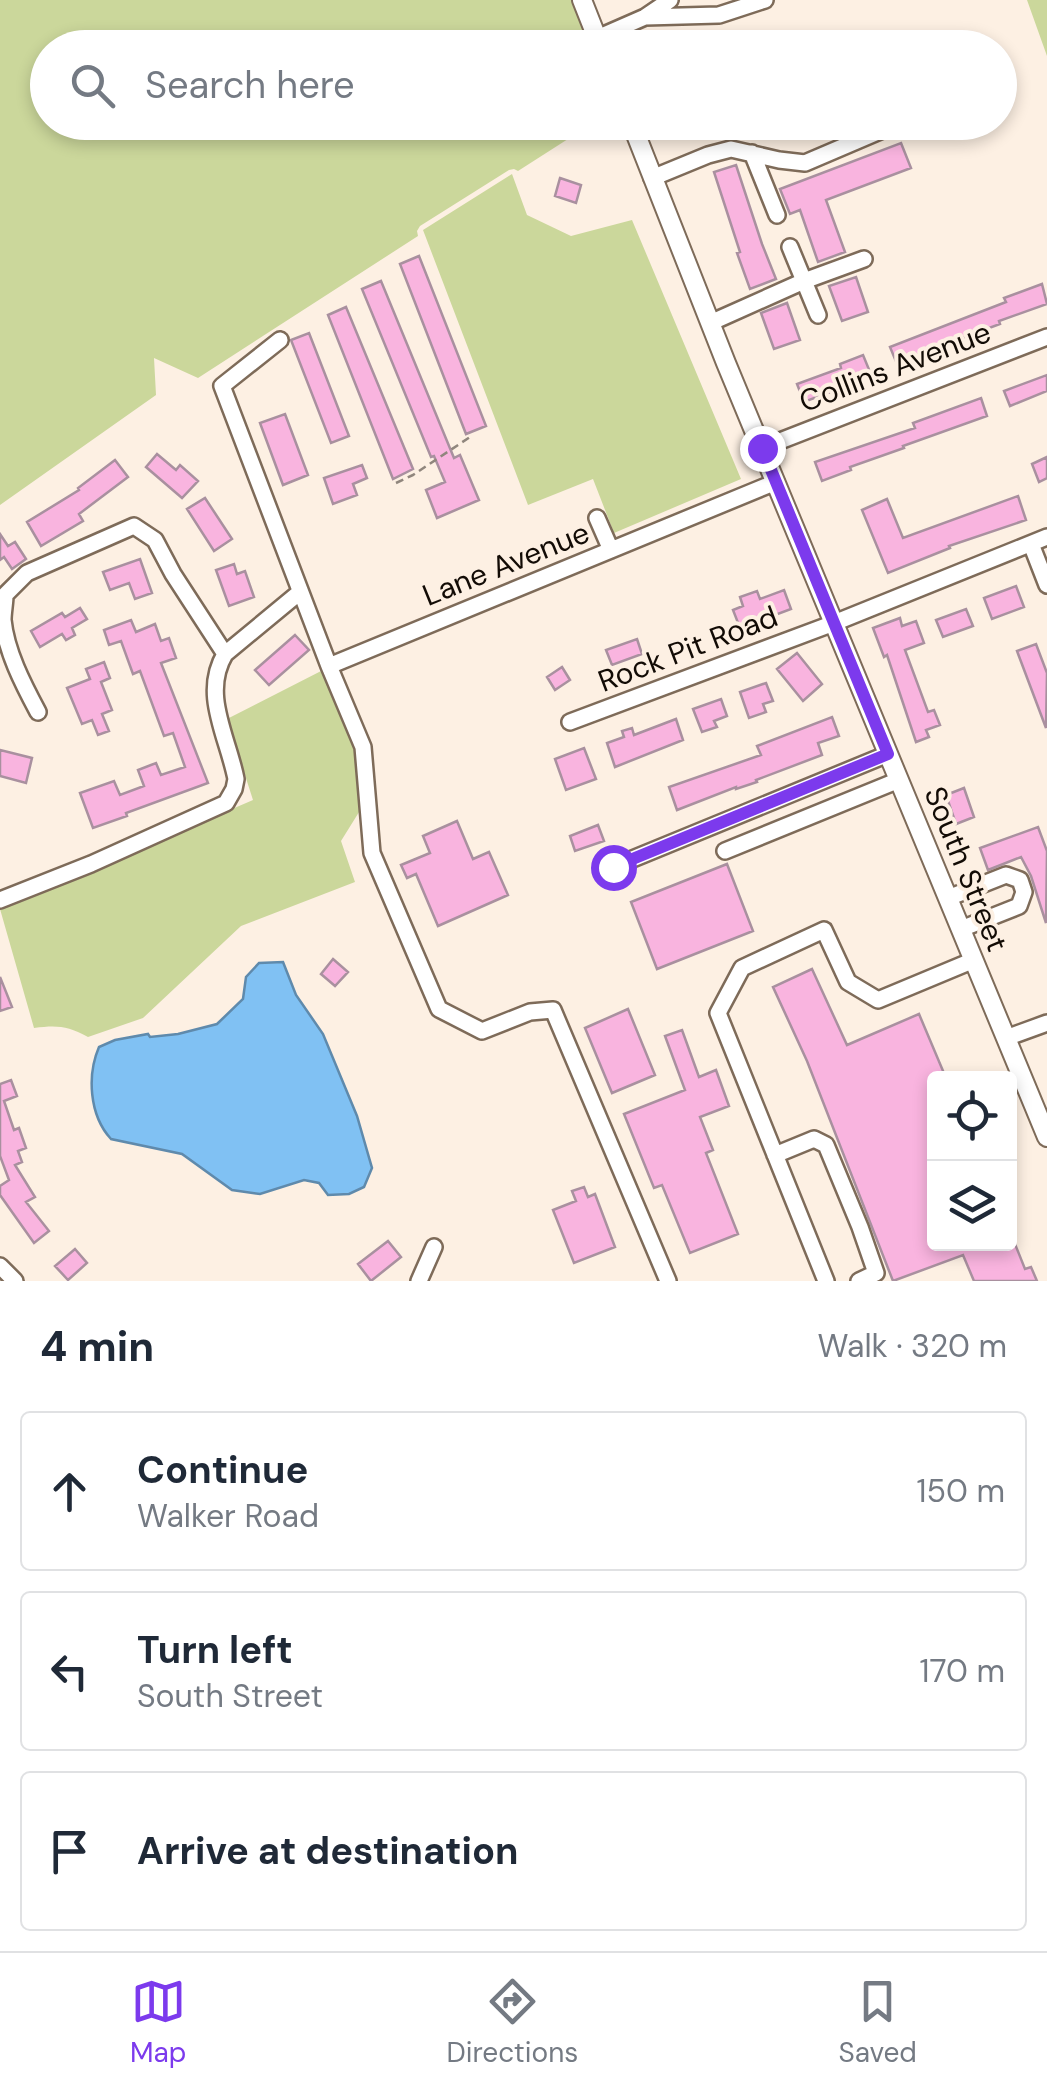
<!DOCTYPE html>
<html lang="en">
<head>
<meta charset="utf-8">
<style>
	body { margin:0; font-family:"DM Sans",sans-serif; background:#f2f2f3; color:#1f2937 }
	.controls { position:absolute; right:30px; bottom:30px; display:grid; overflow:hidden; border-radius:10px; box-shadow:0 5px 15px #0003 }
	.controls button { width:90px; height:90px; display:grid; place-items:center; padding:0; border:0; border-bottom:2px solid #e0e1e3; background:#fff; color:#1f2937; font:50px sans-serif }
	.stop { position:absolute; width:30px; height:30px; margin:-22px; border:8px solid #7c3aed; border-radius:50%; background:#fff }
	.stop.end { background:#7c3aed; border-color:#fff; box-shadow:0 2px 10px #0008 }
	.list { margin:0; padding:0; list-style:none }
	h2 { display:flex; justify-content:space-between; align-items:center; height:130px; margin:0; padding:0 40px; font-size:42px }
	h2 small { font-size:32px; font-weight:400; color:#747a83 }
	.list li { display:grid; grid-template-columns:65px 1fr auto; gap:30px; align-items:center; box-sizing:border-box; height:160px; margin:0 20px 20px; padding:0 20px; border:2px solid #e0e1e3; border-radius:10px }
	.list b { display:block; font-size:38px; white-space:nowrap }
	.list p { margin:0; font-size:32px; white-space:nowrap; color:#747a83 }
	.list em { font-size:32px; font-style:normal; color:#747a83 }
	.icon { flex:none; width:55px; height:55px; fill:none; stroke:currentColor; stroke-width:2; stroke-linecap:round; stroke-linejoin:round }
	.map { position:relative; flex:none; width:1047px; height:1281px; overflow:hidden }
	.search { position:absolute; background:#fff; box-shadow:0 5px 15px #0003; left:30px; right:30px; top:30px; height:110px; display:flex; align-items:center; gap:25px; box-sizing:border-box; padding:0 35px; border-radius:55px; color:#747a83; font-size:38px }
	.sheet { height:670px; background:#fff }
	nav { display:flex; justify-content:space-around; align-items:center; box-sizing:border-box; height:140px; border-top:2px solid #e0e1e3; background:#fff; font-size:28px; color:#747a83 }
	nav a { display:grid; justify-items:center; gap:5px }
	nav .on { color:#7c3aed }
	.map>svg:first-child { display:block }
	.green { fill:#cbd79b }
	.water { fill:#80c1f3; stroke:#5f8aac; stroke-width:2.5 }
	.building { fill:#f9b4df; stroke:#a9909f; stroke-width:2.5 }
	.lines { fill:none; stroke-linecap:round; stroke-linejoin:round }
	.minor-casing { stroke:#7e6b59; stroke-width:20 }
	.major-casing { stroke:#7e6b59; stroke-width:22 }
	.path { stroke:#90867d; stroke-width:2.5; stroke-dasharray:8 5; stroke-linecap:butt }
	.minor { stroke:#fff; stroke-width:15 }
	.major { stroke:#fff; stroke-width:18 }
	.route { stroke:#7c3aed; stroke-width:12 }
	.labels { text-anchor:middle; stroke-width:8; stroke-linejoin:round; paint-order:stroke }
	.street-label { font-size:30px; fill:#120b05; stroke:#fdf0e3 }
</style>
</head>
<body>
<div class="map">
<svg width="1047" height="1281" viewBox="0 0 1047 1281">
	<rect width="100%" height="100%" fill="#fdf0e3"/>
	<!-- green -->
	<path class="green" d="M0 0H574L593 47 48 48V122L593 123 518 171 514 169 509 170 420 226 417 231 418 236 198 378 154 358 156 395 0 505Z
		M1027 0H1047V56Z
		M512 174 527 215 571 236 632 220 741 479 614 533 593 479 528 505 423 230Z
		M325 669 374 788 341 841 355 882 241 926 143 1018 88 1037C67 1026 58 1025 34 1028L0 909 253 800 227 719Z"/>
	<!-- water -->
	<path class="water" d="M283 962 296 995 323 1034 357 1116 372 1168 364 1187 349 1194 328 1195 319 1183 304 1180 260 1194 232 1190 182 1154 111 1139C89 1115 87 1075 99 1047L115 1040 148 1034 150 1037 178 1034 217 1024 243 999 246 977 259 963Z"/>
	<!-- building -->
	<path class="building" d="M901 143 911 168 826 200 845 252 818 262 800 210 790 214 780 189Z
		M736 165 762 244 776 279 750 289 737 253 740 252 714 172Z
		M560 178 581 185 576 203 555 196Z
		M419 256 486 426 466 434 400 264Z
		M856 277 868 312 842 321 829 286Z
		M381 281 454 458 460 455 479 500 437 518 426 490 445 482 434 456 431 457 362 289Z
		M1042 284 1047 304 999 321 1000 324 919 354 920 356 897 364 890 347 1006 302 1004 298Z
		M787 303 800 340 774 349 761 313Z
		M346 307 413 469 393 479 328 315Z
		M309 333 349 436 331 443 291 340Z
		M863 355 870 372 831 386 833 391 804 402 797 384 841 368 840 364Z
		M1047 375V391L1010 406 1004 391Z
		M981 398 987 416 903 446 904 448 850 467 851 470 822 481 815 462 915 428 913 423Z
		M285 414 308 475 283 485 260 423Z
		M157 454 176 470 180 465 198 481 182 498 146 467Z
		M1047 457V478L1039 482 1032 464Z
		M115 460 128 477 79 514 83 521 41 546 27 522 79 490 78 488Z
		M362 465 367 478 353 484 357 495 333 504 324 478Z
		M1018 496 1026 520 949 546 950 548 888 573 862 510 887 499 903 538Z
		M205 498 232 539 214 551 187 509Z
		M0 534 8 546 15 542 26 559 12 569 4 557 0 560Z
		M140 559 152 593 135 599 129 583 110 590 103 572Z
		M234 564 237 574 245 571 254 597 229 606 216 570Z
		M1016 586 1024 607 992 619 984 598Z
		M784 590 791 609 740 628 733 610 743 606 740 597 757 591 760 599Z
		M80 608 87 619 72 628 75 635 66 640 62 634 40 647 31 631 62 613 65 617Z
		M966 609 973 626 943 637 936 620Z
		M900 618 902 626 916 621 924 643 905 650 928 712 934 710 940 725 926 730 929 737 916 742 887 655 884 657 873 628Z
		M131 620 136 632 155 624 161 641 169 638 176 658 161 663 208 783 126 813 127 816 93 828 80 793 114 781 120 795 144 786 138 770 156 763 161 775 185 767 173 733 164 736 140 671 133 674 121 641 109 645 104 630Z
		M295 635 309 650 269 685 255 670Z
		M637 639 642 654 612 665 606 650Z
		M1036 644 1047 673 1046 728 1017 651Z
		M797 653 822 684 803 701 777 669Z
		M104 662 110 678 101 682 112 710 102 714 109 731 98 735 92 720 82 724 67 688 90 679 86 669Z
		M562 667 570 680 555 690 547 677Z
		M766 683 773 701 763 704 766 712 749 718 740 692Z
		M721 699 727 716 714 721 717 727 702 732 693 709Z
		M832 717 839 736 818 743 822 755 756 780 757 782 736 789V787L677 810 669 787 761 755 757 746Z
		M676 719 683 740 615 767 607 743 624 737 622 731 632 728 634 735Z
		M584 748 596 779 566 790 555 759Z
		M0 750 32 758 26 783 0 776Z
		M964 788 974 817 956 824 946 795Z
		M457 821 473 859 489 852 508 895 438 926 416 874 407 878 401 865 430 853 423 836Z
		M598 825 604 841 575 851 570 836Z
		M1038 827 1047 851 1046 923 1031 876 1021 857 988 870 980 848Z
		M727 864 753 931 657 969 631 902Z
		M333 959 348 972 335 986 321 974Z
		M812 969 847 1045 919 1014 946 1078H934V1244H1015L1025 1269 1031 1267 1037 1281H974L963 1255 893 1281 807 1061 773 987Z
		M0 977 12 1007 0 1011Z
		M628 1009 655 1075 612 1093 585 1028Z
		M682 1030 699 1077 716 1070 729 1106 700 1117 713 1150 706 1153 738 1234 690 1253 662 1185 654 1188 624 1114 685 1090 665 1036Z
		M11 1080 17 1096 4 1101 14 1130 19 1128 26 1148 18 1151 22 1162 15 1165 35 1197 26 1202 49 1231 34 1243 0 1195V1186L9 1180 0 1156V1084Z
		M584 1187 588 1197 595 1194 615 1247 574 1263 553 1210 576 1201 572 1191Z
		M388 1241 401 1257 371 1281 358 1264Z
		M75 1249 87 1263 68 1280 55 1266Z"/>
	<g class="lines">
		<!-- minor casing -->
		<g class="minor-casing">
			<path id="minor" d="M645 17 719 15 765 0
				M597 38 645 17 670 0
				M752 153 777 215
				M652 178 708 155 731 149 779 160 805 163 901 122
				M790 247 818 315
				M710 323 804 281 864 259
				M280 340 222 386 329 666 776 482
				M762 448 1047 337
				M597 518 611 550
				M1031 544 1047 585
				M329 666 363 747 372 853 439 1009 482 1031 530 1012 553 1010 668 1281
				M38 712C23 684 6 651 3 620 3 612 5 603 5 595L27 573 134 526 155 540 173 574 225 654
				M570 722 834 623 1047 537
				M725 851 899 780
				M613 867 888 754
				M948 898 1006 875 1020 880 1024 892 1019 906 961 929
				M0 900 91 864 226 803 234 789 236 779C228 737 201 694 225 654L300 592
				M1006 1038 1047 1023
				M775 1155 814 1139 826 1145 860 1227 876 1273 859 1281
				M0 1266 15 1281
				M419 1281 434 1247
				M826 1281 718 1013 742 968 824 930 848 982 878 1000 974 960"/>
		</g>
		<!-- major casing -->
		<g class="major-casing">
			<path id="major" d="M582 0 601 48
				M631 122 726 363 1047 1137"/>
		</g>
		<!-- path -->
		<path class="path" d="M396 483 413 475 473 435"/>
		<!-- minor -->
		<use href="#minor" class="minor"/>
		<!-- major -->
		<use href="#major" class="major"/>
	</g>
	<g class="lines">
		<!-- route -->
		<path class="route" d="M613 867 888 754 762 448"/>
	</g>
	<g class="labels">
		<!-- street labels -->
		<g class="street-label">
			<text transform="translate(895 367) rotate(-21)" y="10">Collins Avenue</text>
			<text transform="translate(506 564) rotate(-22)" y="10">Lane Avenue</text>
			<text transform="translate(688 649) rotate(-21)" y="10">Rock Pit Road</text>
			<text transform="translate(966 869) rotate(68)" y="10">South Street</text>
		</g>
	</g>
</svg>
<div class="controls">
<button><svg class="icon" aria-label="locate" viewBox="0 0 24 24"><circle cx="12" cy="12" r="6"/><path d="M12 2v4M12 18v4M2 12h4M18 12h4"/></svg></button>
<button><svg class="icon" aria-label="layers" viewBox="0 0 24 24"><path d="M12 4l9 5-9 5-9-5zM3 14l9 5 9-5"/></svg></button>
</div>
<div class="stop" style="left:613px;top:867px"></div>
<div class="stop end" style="left:762px;top:448px"></div>
<div class="search"><svg class="icon" aria-label="search" viewBox="0 0 24 24"><circle cx="10" cy="10" r="6"/><path d="M15 15l6 6"/></svg>Search here</div>
</div>
<section class="sheet">
<h2>4 min<small>Walk · 320 m</small></h2>
<ul class="list">
<li><svg class="icon" aria-label="ahead" viewBox="0 0 24 24"><path d="M12 20V5M6 11l6-6 6 6"/></svg><div><b>Continue</b><p>Walker Road</p></div><em>150 m</em></li>
<li><svg class="icon" aria-label="left" viewBox="0 0 24 24"><path d="M17 20v-9H6M10 6l-5 5 5 5"/></svg><div><b>Turn left</b><p>South Street</p></div><em>170 m</em></li>
<li><svg class="icon" aria-label="arrive" viewBox="0 0 24 24"><path d="M6 21V4h12l-3 4 3 4H6"/></svg><div><b>Arrive at destination</b></div></li>
</ul>
</section>
<nav>
<a class="on"><svg class="icon" aria-label="map" viewBox="0 0 24 24"><path d="M3 6l6-2 6 2 6-2v14l-6 2-6-2-6 2zM9 4v14M15 6v14"/></svg>Map</a>
<a><svg class="icon" aria-label="directions" viewBox="0 0 24 24"><path d="M12 3l9 9-9 9-9-9zM9 14v-3h6M13 9l2 2-2 2"/></svg>Directions</a>
<a><svg class="icon" aria-label="saved" viewBox="0 0 24 24"><path d="M7 4h10v16l-5-4-5 4z"/></svg>Saved</a>
</nav>
</body>
</html>
